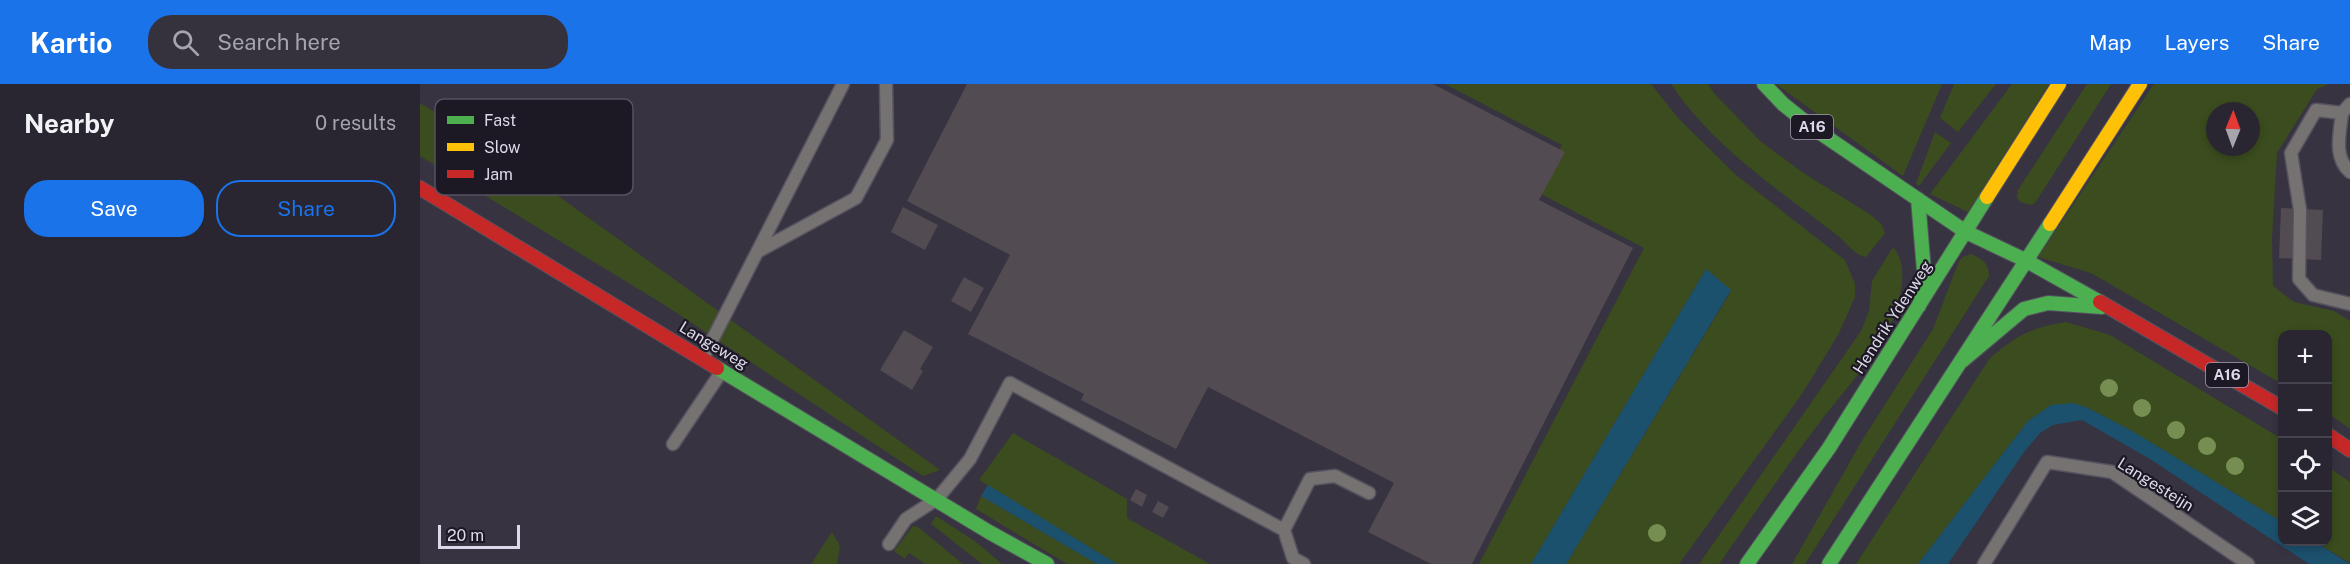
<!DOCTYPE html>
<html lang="en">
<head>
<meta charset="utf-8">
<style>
	body { margin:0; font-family:"Public Sans",sans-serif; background:#35323d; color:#f1f3f6 }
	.controls { position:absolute; right:18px; bottom:18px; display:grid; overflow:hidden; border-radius:12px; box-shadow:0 3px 9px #0003 }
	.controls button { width:54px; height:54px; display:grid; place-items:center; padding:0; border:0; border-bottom:2px solid #45434d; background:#292631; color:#f1f3f6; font:30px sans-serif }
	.compass { position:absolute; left:1786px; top:18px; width:54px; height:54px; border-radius:50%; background:#292631; box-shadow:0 3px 9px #0003; rotate:1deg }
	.scale { position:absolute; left:18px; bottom:15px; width:82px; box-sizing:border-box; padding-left:6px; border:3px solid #ded9ea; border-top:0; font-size:16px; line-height:21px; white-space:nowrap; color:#ded9ea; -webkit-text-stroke:4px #1c1824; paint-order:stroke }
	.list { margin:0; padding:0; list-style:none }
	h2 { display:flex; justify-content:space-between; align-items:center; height:78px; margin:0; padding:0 24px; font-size:26px }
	h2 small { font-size:20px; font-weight:400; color:#a5a5ab }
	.actions { display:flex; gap:12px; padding:18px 24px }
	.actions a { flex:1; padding:14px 0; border:2px solid #1a73e8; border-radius:24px; text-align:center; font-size:21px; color:#1a73e8 }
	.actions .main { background:#1a73e8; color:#fff }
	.icon { flex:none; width:33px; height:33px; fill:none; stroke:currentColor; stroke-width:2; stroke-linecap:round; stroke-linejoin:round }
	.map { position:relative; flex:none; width:1930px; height:480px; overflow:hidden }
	header { display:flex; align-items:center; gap:36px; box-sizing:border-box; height:84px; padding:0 30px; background:#1a73e8; color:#fff }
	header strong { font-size:28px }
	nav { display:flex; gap:33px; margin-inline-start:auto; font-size:21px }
	.search { width:420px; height:54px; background:#35323d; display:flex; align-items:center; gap:15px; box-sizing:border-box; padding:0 21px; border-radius:24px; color:#a5a5ab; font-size:22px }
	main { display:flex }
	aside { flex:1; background:#292631 }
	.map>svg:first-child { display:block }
	.green { fill:#3b4d1e; fill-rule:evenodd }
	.water { fill:#1c516e }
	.building { fill:#524b51 }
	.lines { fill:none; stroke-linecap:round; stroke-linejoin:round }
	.lane-casing { stroke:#56525f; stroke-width:15 }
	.fast-casing { stroke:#56525f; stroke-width:16 }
	.slow-casing { stroke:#56525f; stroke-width:16 }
	.jam-casing { stroke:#56525f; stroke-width:16 }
	.lane { stroke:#757271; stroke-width:12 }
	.fast { stroke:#4caf50; stroke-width:14 }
	.slow { stroke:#ffc107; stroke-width:14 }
	.jam { stroke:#c62828; stroke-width:14 }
	.tree { fill:#768e52 }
	.labels { text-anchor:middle; stroke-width:4.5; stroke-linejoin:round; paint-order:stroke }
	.shield { fill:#1c1824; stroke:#a49faf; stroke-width:1.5 }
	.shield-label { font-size:15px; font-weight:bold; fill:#ded9ea }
	.street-label { font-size:16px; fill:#ded9ea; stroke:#1c1824 }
	.key { fill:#1c1824; stroke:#56525f; stroke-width:1.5 }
	.key-label { font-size:16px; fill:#ded9ea }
</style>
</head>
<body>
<header>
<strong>Kartio</strong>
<div class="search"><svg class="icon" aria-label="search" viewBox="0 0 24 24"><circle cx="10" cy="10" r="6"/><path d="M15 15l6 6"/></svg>Search here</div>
<nav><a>Map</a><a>Layers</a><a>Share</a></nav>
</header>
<main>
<aside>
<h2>Nearby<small>0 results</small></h2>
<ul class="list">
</ul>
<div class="actions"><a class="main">Save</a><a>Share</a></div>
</aside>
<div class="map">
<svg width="1930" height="480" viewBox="0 0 1930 480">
	<rect width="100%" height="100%" fill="#373341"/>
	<!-- green -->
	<path class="green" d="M1025 0H1231L1258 34 1316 91 1425 176 1435 200V213L1418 251 1382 310 1259 480H1146L1311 207 1286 185 1111 480H1059L1224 164 1117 108 1142 61Z
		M1251 0H1288L1294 9 1340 57 1385 90 1451 131 1462 141 1465 149 1446 173C1435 172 1426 158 1417 151 1359 106 1292 62 1251 0Z
		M1356 0H1522L1483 92Z
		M1534 0H1576L1538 48 1520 34Z
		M1592 0H1629L1548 128 1510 110Z
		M1667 0H1691L1615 119 1610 121 1600 118 1597 113 1598 106Z
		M1734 0H1909L1897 5 1857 69 1852 154 1853 202 1874 218 1914 227 1930 237V345L1908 329V250H1862V300L1671 189 1618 173ZM1795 27H1831V63H1795Z
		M0 19 56 53 520 386 503 392 243 220 0 72Z
		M1515 48 1531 59 1499 102 1496 100Z
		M1473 163C1490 181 1480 217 1472 237 1456 274 1424 306 1400 338 1365 384 1333 432 1299 480H1279L1441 247 1449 227 1452 197Z
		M1552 170C1563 176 1569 179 1569 192L1385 480H1372L1443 355 1513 245 1539 177 1543 173Z
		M1646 238 1690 251 1862 355V438L1712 347 1668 324 1631 321 1608 337 1498 480H1436L1570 274C1597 251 1610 244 1646 238Z
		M593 349 707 415V434L790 480H697L559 396Z
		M1908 383 1930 398V479L1895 458H1908Z
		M561 412 677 480H647L556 425Z
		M516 432 556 458 582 480H562L511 440Z
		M493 442 498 443 543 480H505L489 469 485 475 474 467Z
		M412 448 420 462 417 480H391Z"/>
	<!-- water -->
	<path class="water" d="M1286 185 1311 206 1146 480H1111Z
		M1653 319 1668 324 1712 347 1862 438V458H1895L1930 480H1889L1730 375 1662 336 1633 341 1620 349 1604 368 1528 480H1498L1608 337 1631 321Z
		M568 401 697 480H677L561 412Z"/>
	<!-- building -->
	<path class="building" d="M547 0H1013L1145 68 1119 116 1213 164 1052 480H1011L948 448 974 399 788 303 756 365 661 316 664 310 548 250 590 171 487 117Z
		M483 123 518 141 505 166 471 148Z
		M1861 124 1903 126 1901 176 1859 174Z
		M544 193 564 204 551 228 531 217Z
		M484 246 513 263 500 285 503 287 492 306 460 286Z
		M716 405 727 411 722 423 710 416Z
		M738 417 749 423 743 434 732 428Z"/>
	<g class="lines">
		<!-- lane casing -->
		<g class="lane-casing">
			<path id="lane" d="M1930 20 1922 29 1896 26 1871 69 1880 126 1879 195 1893 211 1930 220
				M1922 29C1920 49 1913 73 1930 88
				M337 168 436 114 467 56 466 0
				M283 274 423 0
				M253 360 302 287
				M864 446 890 395 915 392 949 409
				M469 460 486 435 517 415 550 375 590 299 864 446 873 474 884 480
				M1564 480 1627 378 1692 388 1828 480"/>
		</g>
		<!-- fast casing -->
		<g class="fast-casing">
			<path id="fast" d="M1344 0 1363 20 1393 44 1546 148 1605 176 1680 218
				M1498 115 1505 199 1499 222
				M1542 277 1604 225 1628 219 1682 223
				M297 284 569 448 627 480
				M1327 480 1409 364 1567 113
				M1409 480 1630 140"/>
		</g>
		<!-- slow casing -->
		<g class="slow-casing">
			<path id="slow" d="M1567 113 1639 0
				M1630 140 1720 0"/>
		</g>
		<!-- jam casing -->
		<g class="jam-casing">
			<path id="jam" d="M0 104 297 284
				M1680 218 1862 324
				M1908 351 1930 366"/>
		</g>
		<!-- lane -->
		<use href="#lane" class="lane"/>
		<!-- fast -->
		<use href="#fast" class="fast"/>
		<!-- slow -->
		<use href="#slow" class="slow"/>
		<!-- jam -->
		<use href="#jam" class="jam"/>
	</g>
	<!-- trees -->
	<g class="tree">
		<circle cx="1689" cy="304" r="9"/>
		<circle cx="1722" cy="324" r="9"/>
		<circle cx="1756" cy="346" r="9"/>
		<circle cx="1787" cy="362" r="9"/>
		<circle cx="1815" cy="382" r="9"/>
		<circle cx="1237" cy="449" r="9"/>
	</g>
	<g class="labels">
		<!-- shield labels -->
		<g class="shield">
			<rect x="1371" y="31" width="42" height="24" rx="4.5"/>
			<rect x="1786" y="279" width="42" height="24" rx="4.5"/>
		</g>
		<g class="shield-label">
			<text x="1392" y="48">A16</text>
			<text x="1807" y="296">A16</text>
		</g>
		<!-- street labels -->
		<g class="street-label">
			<text transform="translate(1472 233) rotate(-57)" y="6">Hendrik Ydenweg</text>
			<text transform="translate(294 261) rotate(31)" y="6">Langeweg</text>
			<text transform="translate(1736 400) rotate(32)" y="6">Langesteijn</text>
		</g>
	</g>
	<!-- legend -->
	<rect x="15" y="15" width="198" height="96" rx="9" class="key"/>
	<rect x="27" y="32" width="27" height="8" fill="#4caf50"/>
	<rect x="27" y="59" width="27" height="8" fill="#ffc107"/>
	<rect x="27" y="86" width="27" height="8" fill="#c62828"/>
	<g class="key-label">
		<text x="64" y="42">Fast</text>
		<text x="64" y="69">Slow</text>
		<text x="64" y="96">Jam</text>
	</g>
</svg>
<div class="controls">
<button>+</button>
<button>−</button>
<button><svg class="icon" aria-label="locate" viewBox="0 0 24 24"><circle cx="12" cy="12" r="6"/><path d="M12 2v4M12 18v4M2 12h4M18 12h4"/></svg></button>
<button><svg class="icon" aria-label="layers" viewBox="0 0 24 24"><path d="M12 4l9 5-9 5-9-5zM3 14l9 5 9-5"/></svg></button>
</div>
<svg class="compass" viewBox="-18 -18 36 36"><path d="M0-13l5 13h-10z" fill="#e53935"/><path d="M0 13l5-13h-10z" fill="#a5a5ab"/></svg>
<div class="scale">20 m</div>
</div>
</main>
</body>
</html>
